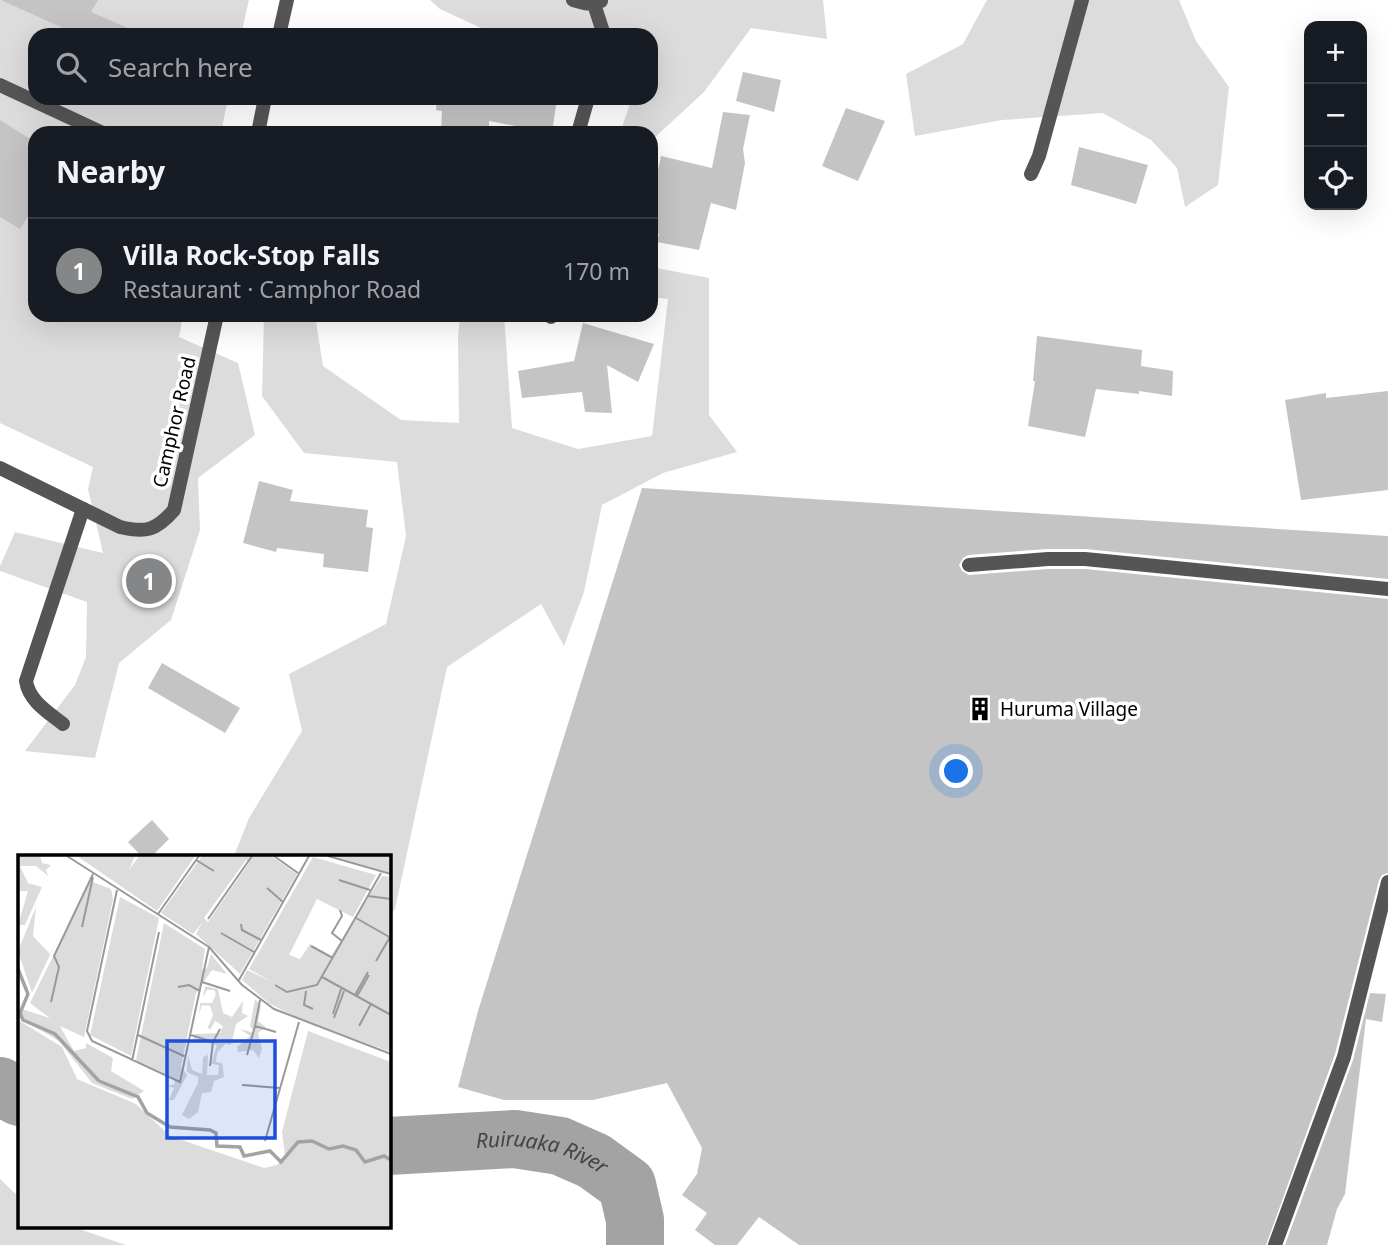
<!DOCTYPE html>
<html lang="en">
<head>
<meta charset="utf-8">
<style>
	body { margin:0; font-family:"Noto Sans",sans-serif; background:#242831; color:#f1f3f6 }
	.controls { position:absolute; right:21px; top:21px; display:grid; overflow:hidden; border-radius:14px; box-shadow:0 7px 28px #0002 }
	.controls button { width:63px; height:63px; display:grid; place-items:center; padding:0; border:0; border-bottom:2px solid #363941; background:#171b24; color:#f1f3f6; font:35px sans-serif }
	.you { position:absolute; left:957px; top:772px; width:24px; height:24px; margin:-18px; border:5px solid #fff; border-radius:50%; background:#1a73e8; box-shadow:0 0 0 10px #1a73e833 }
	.badge { display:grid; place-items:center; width:46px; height:46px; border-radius:50%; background:#858687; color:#fff; font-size:23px; font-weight:700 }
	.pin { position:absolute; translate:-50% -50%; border:4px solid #fff; box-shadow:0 2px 7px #0006 }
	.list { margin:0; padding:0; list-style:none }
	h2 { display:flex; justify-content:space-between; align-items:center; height:91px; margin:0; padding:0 28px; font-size:30px }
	h2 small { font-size:23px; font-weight:400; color:#9ea1a6 }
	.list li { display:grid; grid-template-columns:46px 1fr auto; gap:21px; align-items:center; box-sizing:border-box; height:105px; padding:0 28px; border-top:2px solid #363941 }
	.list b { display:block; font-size:26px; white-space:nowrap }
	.list p { margin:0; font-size:23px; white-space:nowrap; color:#9ea1a6 }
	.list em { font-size:23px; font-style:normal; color:#9ea1a6 }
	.icon { flex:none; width:38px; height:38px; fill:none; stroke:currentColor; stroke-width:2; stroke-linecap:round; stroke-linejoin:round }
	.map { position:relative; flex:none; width:1388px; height:1245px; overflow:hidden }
	.search { position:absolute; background:#171b24; box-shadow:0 7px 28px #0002; left:28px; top:28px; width:630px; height:77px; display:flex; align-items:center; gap:18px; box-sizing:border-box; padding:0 24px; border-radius:21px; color:#9ea1a6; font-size:26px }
	.panel { position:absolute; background:#171b24; box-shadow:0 7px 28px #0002; left:28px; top:126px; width:630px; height:196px; border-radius:21px }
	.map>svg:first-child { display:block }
	.green { fill:#dcdcdc }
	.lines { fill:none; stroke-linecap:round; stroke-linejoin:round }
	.river { stroke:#a3a3a3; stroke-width:58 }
	.building { fill:#c4c4c4 }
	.service { stroke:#555; stroke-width:14 }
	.minor { stroke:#555; stroke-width:14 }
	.labels { text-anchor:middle; stroke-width:7; stroke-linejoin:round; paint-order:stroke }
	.street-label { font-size:19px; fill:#000; stroke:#fff }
	.poi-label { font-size:19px; fill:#000; stroke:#fff; text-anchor:start }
	.water-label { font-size:21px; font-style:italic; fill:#444; stroke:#fff }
	.inset-river { fill:none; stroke:#a3a3a3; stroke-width:3.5 }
	.inset-road { fill:none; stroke:#999; stroke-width:2 }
	.view { fill:#1d4ed8; fill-opacity:0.15; stroke:#1d4ed8; stroke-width:3.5 }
	.inset-edge { fill:none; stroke:#000; stroke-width:3.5 }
</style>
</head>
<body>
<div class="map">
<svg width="1388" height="1245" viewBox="0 0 1388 1245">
	<rect width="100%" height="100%" fill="#fff"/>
	<!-- green -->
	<path class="green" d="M0 0H249L241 35H35V98H228L221 133H35V315H183L179 337 238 363 255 435 198 478 200 530 171 620 119 663 95 758 25 751 75 685 86 657 87 602 0 571V566L15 532 103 553 88 489 93 467 0 423Z
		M430 0H823L827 39 751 28 704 92 651 141V133H620L632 98H651V35H496L440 9Z
		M987 0H1179L1196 41 1229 87 1218 185 1185 207 1177 168 1151 140 1103 113 1002 120 915 136 906 74 963 44Z
		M651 267 709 278V415L737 452 663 473 602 505 584 592 564 646 541 604 447 667 395 909 389 915 388 856H234L249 818 302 731 289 674 386 624 406 536 397 462 304 453 262 396 264 315H315L323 366 401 420 459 423 458 337 460 315H504L512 428 578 449 652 436 668 299 651 297Z
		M0 1179 19 1197V1226H70L126 1245H0Z"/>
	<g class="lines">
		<!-- river -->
		<g class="river">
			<path d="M0 1086 19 1097"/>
			<path id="s1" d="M388 1146 515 1139 560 1146 594 1161 627 1185 635 1220V1245"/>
		</g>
	</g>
	<!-- building -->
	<path class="building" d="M1 0H98L91 12 144 35H78Z
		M743 72 781 80 774 112 736 101Z
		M437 98H557L552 133 489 121V133H441L442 111 436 110Z
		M846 108 885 121 858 181 822 166Z
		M723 112 750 115 743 149 745 163 736 210 711 203 699 250 657 242 659 234 651 231V203L661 156 712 168Z
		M0 120 35 142V205L20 229 0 217Z
		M1079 147 1148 165 1136 204 1071 185Z
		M583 323 654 344 638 382 607 365 612 413 585 412 582 392 522 398 518 371 574 361Z
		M1037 336 1142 350 1141 366 1173 371 1172 396 1139 391V394L1096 389 1085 437 1028 426 1035 381H1033Z
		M1388 391V490L1301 500 1285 400 1326 393V398Z
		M259 481 293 490 290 501 368 510 366 527 373 528 368 572 323 567 324 554 277 548 276 552 243 543Z
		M642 488 1388 536V579L1085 549H1047L968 555 963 558 959 565 962 571 969 575 1048 569H1085L1388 599V873L1382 875 1379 880 1335 1054 1266 1245H799L759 1217 737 1245H715L695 1230 707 1213 682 1195 697 1174 702 1148 667 1083 593 1100H504L458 1087 478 1011Z
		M162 663 240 708 225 733 148 688Z
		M152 820 169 839 151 857H142L128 842Z
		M1370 993 1386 994 1382 1022 1366 1019 1345 1194 1337 1209 1327 1245H1285L1353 1060Z"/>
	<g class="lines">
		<!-- service -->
		<path class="service" d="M1031 174 1039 156 1082 0
			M63 724C48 712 29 701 26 681L83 509"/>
		<!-- minor -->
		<path class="minor" d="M573 0C583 3 591 6 601 1
			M594 4 604 35
			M279 35 287 0
			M0 85 103 133
			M258 133 265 98
			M578 133 588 98
			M549 315 551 317
			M0 468 120 527C145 533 156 531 174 510L217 315
			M969 565 1048 559H1085L1388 589
			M1275 1245 1344 1057 1388 882"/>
	</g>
	<!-- icons -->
	<defs>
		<g id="building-bare" transform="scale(1.89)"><path d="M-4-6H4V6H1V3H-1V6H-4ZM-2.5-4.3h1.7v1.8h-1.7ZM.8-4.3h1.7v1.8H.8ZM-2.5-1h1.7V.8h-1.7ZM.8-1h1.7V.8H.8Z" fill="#000" stroke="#fff" stroke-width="2.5" paint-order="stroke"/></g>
	</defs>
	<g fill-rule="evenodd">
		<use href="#building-bare" x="980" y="709"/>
	</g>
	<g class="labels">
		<!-- street labels -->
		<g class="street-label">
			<text transform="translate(174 422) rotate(-77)" y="7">Camphor Road</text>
		</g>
		<!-- poi labels -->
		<g class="poi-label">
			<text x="1000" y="716">Huruma Village</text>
		</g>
		<!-- water labels -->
		<g class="water-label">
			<text dy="7" stroke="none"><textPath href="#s1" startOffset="156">Ruiruaka River</textPath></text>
		</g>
	</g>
	<!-- overview -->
	<g transform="translate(18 855)">
		<rect width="373" height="373" fill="#fff"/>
		<path d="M0 1H22L24 8 33 10 28 15 30 21 18 11H2L10 28 24 32 7 70H0L10 36H0ZM59 1H117L111 15 121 1H177L139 56ZM184 1H253L279 19 222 119 178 79 184 68 175 79 143 58ZM228 5 231 8 190 67 186 63ZM315 1H373V18ZM295 2 358 20 335 62 299 44 271 100 282 104 292 89 313 101 364 21 373 22V197L280 163 252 149 224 125 229 115 254 127 231 114ZM72 26 93 34 95 44 66 182 42 171 56 196 68 193V188L95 203 93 216 126 236 114 244 74 228 41 186 0 162V153L32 163 12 148ZM102 42 141 63 113 201 72 180ZM18 52 15 81 32 99 46 70 14 138 0 96ZM146 68 187 94 184 114 189 113 193 99 209 119 194 115 178 138 163 212 169 220 156 245H151L156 233 149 231 157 229 156 223 118 205ZM187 131 200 134 205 158 214 162 225 146 224 158 230 161 218 169 213 190 207 189 199 198 198 207 204 208 206 222 196 226 193 237 184 238 180 257 171 264 164 260 180 228V222L169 217 170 200 174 215 184 219 185 202 190 200 189 220H200L201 210 193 209 199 190 175 184 177 179 202 178 205 171 197 166 192 175 190 172 195 160 192 151 184 150 181 160 182 148H194L198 139 196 135H189L185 143ZM237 144 243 151 240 166 248 172 240 178 244 193 241 203 235 195 220 197 219 192 232 181 222 174 237 178 232 171ZM0 165 44 192 59 224 118 249 152 281 246 313 259 310 267 300 264 277 290 176 373 207V372H0Z" fill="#dcdcdc" fill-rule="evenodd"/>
		<path class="inset-river" d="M0 114 10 139 2 158 5 165 37 179 81 226M81 226 120 242 129 258 152 272 192 275 198 278 199 291 222 292 226 301 252 296 263 307 280 287 294 286 311 294 325 291 338 295 347 307 366 301 373 305"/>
		<path class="inset-road" d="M49 1 191 92 224 130 256 154 373 199M256 1 280 18M310 1 373 19M178 5 196 16M321 25 352 35M249 33 265 47M99 35 69 176 74 186 162 227 191 92M350 41 373 44M322 55 324 61 314 78 324 86M140 59 181 1M338 63 373 83M190 64 234 1M223 69 224 75 243 85M64 72 75 22M203 78 236 97M293 91 315 103M358 106 372 82M304 122 373 160M221 125 291 1M184 127 212 136M257 130 269 137 299 130 363 18M160 132 171 130 182 136M288 136 286 150 295 154M337 140 350 117M339 141 351 120M242 145 237 171 258 177M33 147 41 112 36 101 75 19M315 159 323 134M316 163 326 136M341 171 353 149M120 180 168 202M173 180 195 187 202 174M229 200 237 171M114 206 141 77M192 211 195 187M224 230 262 233M247 286 281 167"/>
		<path class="view" d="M149 186H257V283H149Z"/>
		<rect width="373" height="373" class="inset-edge"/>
	</g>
</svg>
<div class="controls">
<button>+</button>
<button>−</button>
<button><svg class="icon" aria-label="locate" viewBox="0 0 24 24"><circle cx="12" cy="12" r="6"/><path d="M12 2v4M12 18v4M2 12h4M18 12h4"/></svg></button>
</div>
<div class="you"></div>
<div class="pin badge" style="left:149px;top:581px">1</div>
<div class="search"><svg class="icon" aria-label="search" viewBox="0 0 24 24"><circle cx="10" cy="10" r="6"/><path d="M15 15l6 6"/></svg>Search here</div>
<section class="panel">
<h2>Nearby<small></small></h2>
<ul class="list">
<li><span class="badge">1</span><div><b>Villa Rock-Stop Falls</b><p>Restaurant · Camphor Road</p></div><em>170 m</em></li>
</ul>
</section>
</div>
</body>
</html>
